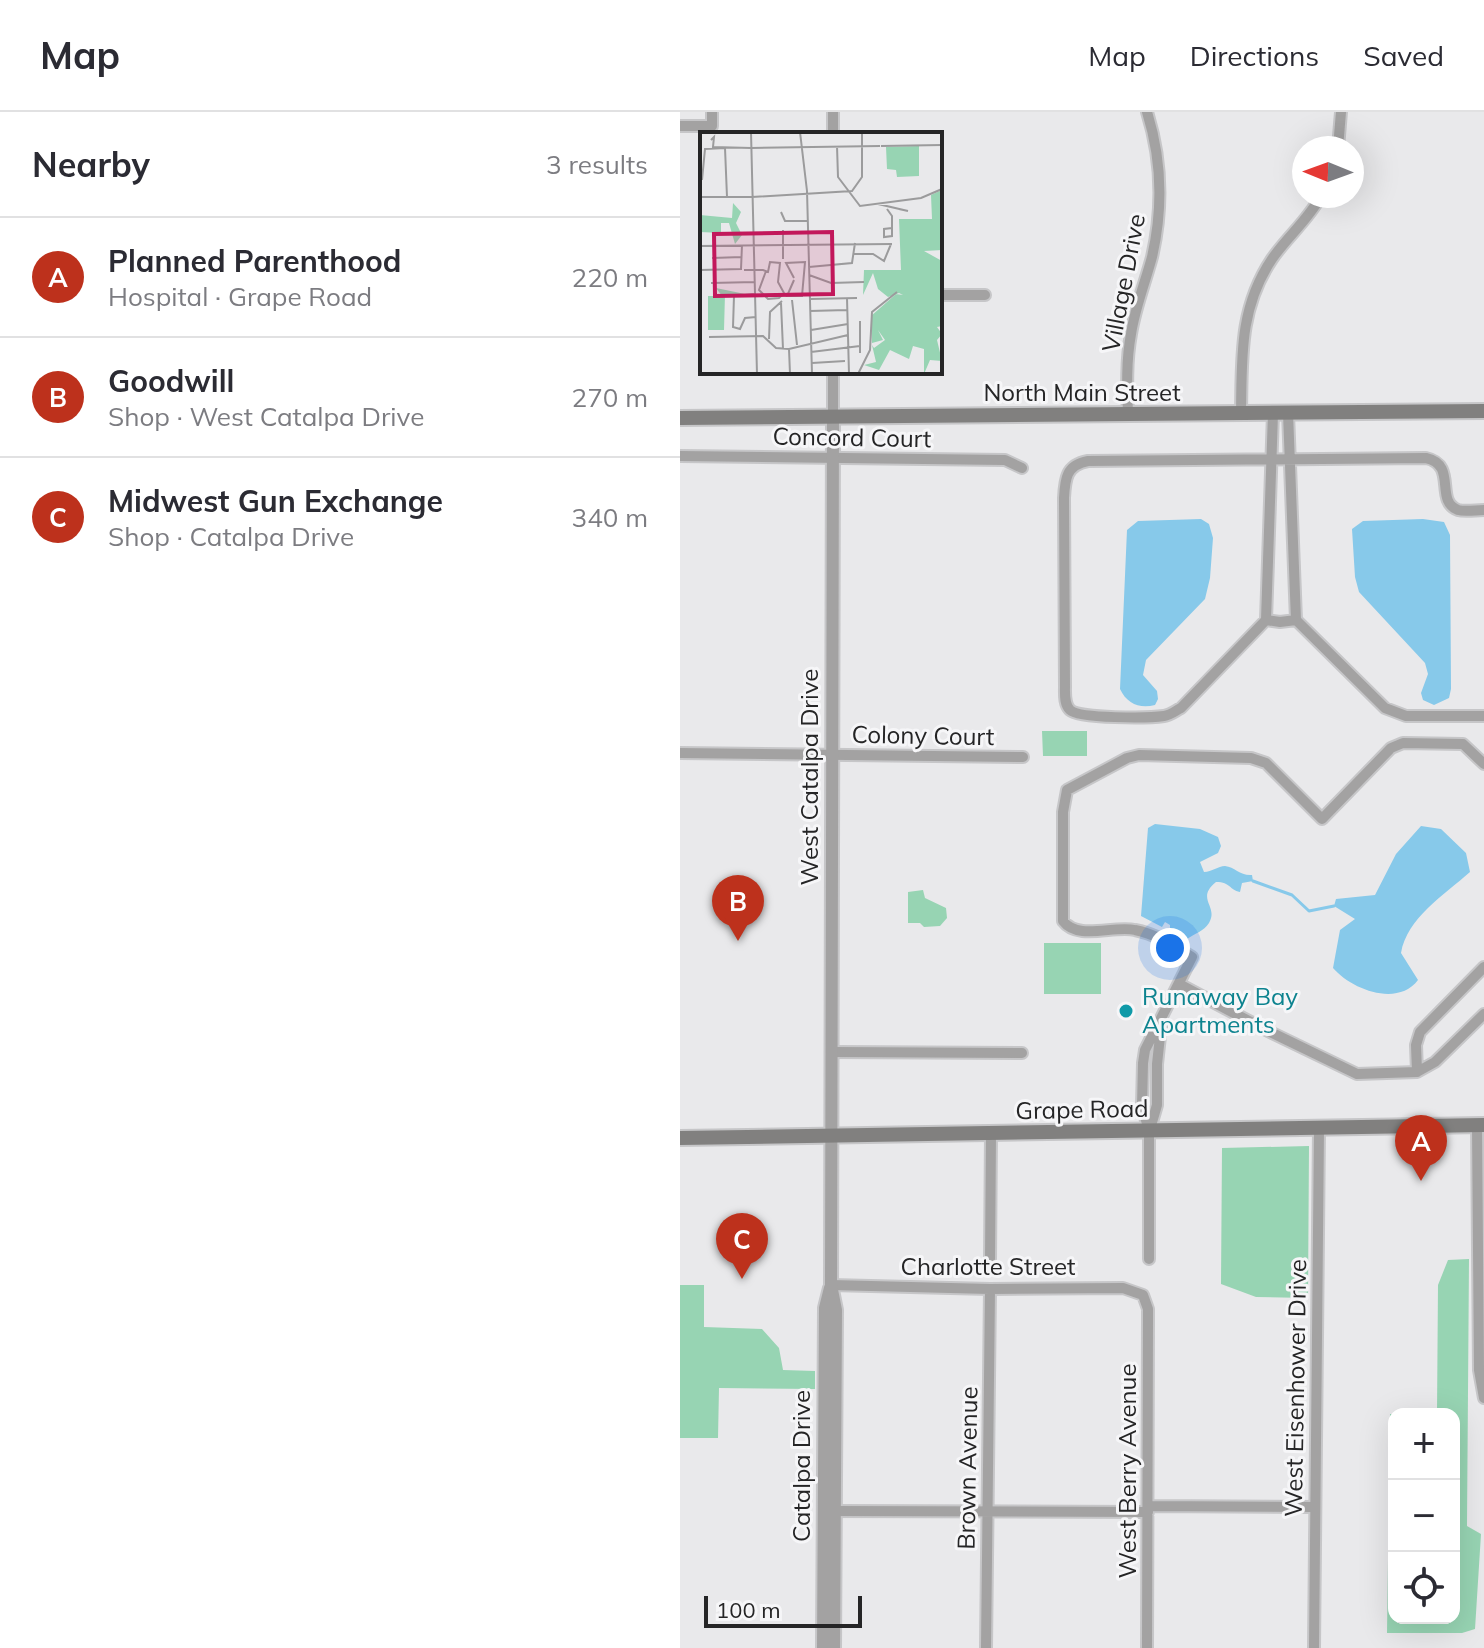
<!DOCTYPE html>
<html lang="en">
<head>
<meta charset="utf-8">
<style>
	body { margin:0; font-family:Mulish,sans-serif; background:#f7f7f7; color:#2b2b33 }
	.controls { position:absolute; right:24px; bottom:24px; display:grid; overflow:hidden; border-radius:16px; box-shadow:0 8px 32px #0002 }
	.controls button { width:72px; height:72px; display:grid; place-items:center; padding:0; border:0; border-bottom:2px solid #e1e1e2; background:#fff; color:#2b2b33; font:40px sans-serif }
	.compass { position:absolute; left:612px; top:24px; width:72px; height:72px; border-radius:50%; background:#fff; box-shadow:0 8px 32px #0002; rotate:271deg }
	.scale { position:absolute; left:24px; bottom:20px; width:158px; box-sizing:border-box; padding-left:8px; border:4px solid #252526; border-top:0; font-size:22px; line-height:28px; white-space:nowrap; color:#252526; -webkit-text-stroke:6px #f6f6f8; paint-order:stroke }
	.you { position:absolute; left:490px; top:836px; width:28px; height:28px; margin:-20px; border:6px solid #fff; border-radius:50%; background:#1a73e8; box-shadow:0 0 0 12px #1a73e833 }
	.badge { display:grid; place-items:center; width:52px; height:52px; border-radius:50%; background:#bd311c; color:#fff; font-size:26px; font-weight:700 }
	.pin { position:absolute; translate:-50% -66px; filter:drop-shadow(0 2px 4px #0008) }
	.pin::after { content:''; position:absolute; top:42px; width:28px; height:24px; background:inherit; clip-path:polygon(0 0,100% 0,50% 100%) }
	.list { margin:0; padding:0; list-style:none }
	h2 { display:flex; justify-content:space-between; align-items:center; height:104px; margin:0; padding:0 32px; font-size:34px }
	h2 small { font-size:26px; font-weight:400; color:#7c7c81 }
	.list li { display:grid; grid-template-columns:52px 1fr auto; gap:24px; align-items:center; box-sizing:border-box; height:120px; padding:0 32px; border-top:2px solid #e1e1e2 }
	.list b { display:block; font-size:30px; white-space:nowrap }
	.list p { margin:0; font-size:26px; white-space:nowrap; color:#7c7c81 }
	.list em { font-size:26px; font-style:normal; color:#7c7c81 }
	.icon { flex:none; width:44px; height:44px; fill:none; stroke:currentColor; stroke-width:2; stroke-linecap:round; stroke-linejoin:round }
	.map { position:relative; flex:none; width:804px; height:1536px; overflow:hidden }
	header { display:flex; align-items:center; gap:48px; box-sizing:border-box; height:112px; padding:0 40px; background:#fff; border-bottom:2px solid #e1e1e2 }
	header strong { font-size:38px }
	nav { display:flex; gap:44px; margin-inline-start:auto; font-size:28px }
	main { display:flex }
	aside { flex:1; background:#fff }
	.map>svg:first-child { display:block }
	.green { fill:#97d4b3 }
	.water { fill:#87c9ea }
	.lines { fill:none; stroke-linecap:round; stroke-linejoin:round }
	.stream { stroke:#87c9ea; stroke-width:3 }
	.minor-casing { stroke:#c6c6c8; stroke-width:14 }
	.tertiary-casing { stroke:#c6c6c8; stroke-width:16 }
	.secondary-casing { stroke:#c6c6c8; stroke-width:18 }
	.minor { stroke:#a3a2a2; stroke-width:10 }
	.tertiary { stroke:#a3a2a2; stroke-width:12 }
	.secondary { stroke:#81807f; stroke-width:14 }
	.culture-dot { fill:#0f9aa8; stroke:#f6f6f8; stroke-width:3 }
	.labels { text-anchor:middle; stroke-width:6; stroke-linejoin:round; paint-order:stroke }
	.street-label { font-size:24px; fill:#252526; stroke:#f6f6f8 }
	.culture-label { font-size:24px; fill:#0d838f; stroke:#f6f6f8; text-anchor:start }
	.inset-road { fill:none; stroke:#9b9b9c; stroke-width:2 }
	.view { fill:#c2185b; fill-opacity:0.15; stroke:#c2185b; stroke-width:4 }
	.inset-edge { fill:none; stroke:#252526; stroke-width:4 }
</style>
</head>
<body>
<header>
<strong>Map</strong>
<nav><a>Map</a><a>Directions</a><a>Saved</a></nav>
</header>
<main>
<aside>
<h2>Nearby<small>3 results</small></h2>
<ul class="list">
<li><span class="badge">A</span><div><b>Planned Parenthood</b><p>Hospital · Grape Road</p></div><em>220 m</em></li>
<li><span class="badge">B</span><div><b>Goodwill</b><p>Shop · West Catalpa Drive</p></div><em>270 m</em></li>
<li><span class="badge">C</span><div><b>Midwest Gun Exchange</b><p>Shop · Catalpa Drive</p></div><em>340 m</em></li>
</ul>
</aside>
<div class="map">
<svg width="804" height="1536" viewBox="0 0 804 1536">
	<rect width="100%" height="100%" fill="#e9e9eb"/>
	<!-- green -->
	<path class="green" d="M362 619H407V644H363Z
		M243 778 245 786 266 796 267 806 260 814 244 815 240 811H228V780Z
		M364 831H421V882H364Z
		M629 1034 628 1186 576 1185 541 1172 542 1036Z
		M789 1147 787 1414 801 1422 795 1517 782 1521H707L710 1302H714V1506H774V1302H732L757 1301 758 1173 768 1148Z
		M0 1173H24V1215L82 1217 99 1236 103 1258 135 1259V1277L39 1276 38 1326H0Z"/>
	<!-- water -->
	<path class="water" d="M521 407 529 412 533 426 530 466 525 487 466 548 463 563 477 579 478 587 475 593C460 597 447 592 440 577L447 418 458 409Z
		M743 407 764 410 770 423 771 577 769 586 754 593 743 588 741 581 748 562 745 551 679 480 675 465 672 417 683 409Z
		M475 712 520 717 538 725 541 734 538 741 520 750 524 760C532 760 538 754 545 754 555 755 560 764 572 763L573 769 562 771 560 780C549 778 551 770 536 770 515 787 539 794 529 811 524 819 514 822 507 827L490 818V813L485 810 482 815 461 804 468 716Z
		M741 714 761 717 786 741 790 760C764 783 727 806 721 841L738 868C718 895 672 878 653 856L660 818 675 807 654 794 656 787 695 783 716 742Z"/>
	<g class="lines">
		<!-- stream -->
		<path class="stream" d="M573 769 612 783 629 799 654 794"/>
		<!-- minor casing -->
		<g class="minor-casing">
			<path id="minor" d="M0 14H32V0
				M153 22V0
				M658 36 661 0
				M260 183H305
				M153 260V305
				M561 301C562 246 559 196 592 147 607 125 628 108 641 84
				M608 301 616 508
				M448 302C447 276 446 249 451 222 455 196 465 171 472 145 483 97 482 48 467 0
				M0 344 325 348 342 356
				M586 508 501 596C495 599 491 603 484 604 470 606 399 607 390 598 384 592 385 582 385 574L384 386C385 367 386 353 408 349L746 346C778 353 754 389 778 398 785 400 796 398 804 398
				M586 508 593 301
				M586 508 600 510 616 508
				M616 508 705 596 726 604H804
				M0 641 343 645
				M499 872 584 917 677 962 737 960 755 950 804 902
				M153 940 342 941
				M737 960 736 933 740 920 804 855
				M797 1013 799 1258 804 1286
				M470 1017 477 993V952L481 915
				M310 1147 311 1022
				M469 1147V1019L462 994 463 951 465 938 512 845C494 834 476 822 455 818 434 813 398 829 383 809V700L387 678 447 646 459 643 571 646 586 651 642 707 711 636 723 631 783 632 804 652
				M151 1173 310 1177 443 1176 463 1183 468 1197V1209L467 1536
				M468 1394 635 1395
				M150 1399 468 1400
				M306 1536 310 1177
				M634 1536 639 1017"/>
		</g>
		<!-- tertiary casing -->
		<g class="tertiary-casing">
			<path id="tertiary" d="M153 305 151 1173 156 1198 154 1536
				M143 1536 145 1196 150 1176"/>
		</g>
		<!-- secondary casing -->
		<g class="secondary-casing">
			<path id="secondary" d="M0 306 804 299
				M0 1026 804 1013"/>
		</g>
		<!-- minor -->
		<use href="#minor" class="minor"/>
		<!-- tertiary -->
		<use href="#tertiary" class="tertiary"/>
		<!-- secondary -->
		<use href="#secondary" class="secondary"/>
	</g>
	<!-- markers -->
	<circle class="culture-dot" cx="446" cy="899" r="8"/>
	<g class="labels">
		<!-- street labels -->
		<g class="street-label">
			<text transform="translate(444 171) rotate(-79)" y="8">Village Drive</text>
			<text x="402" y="289">North Main Street</text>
			<text transform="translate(172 326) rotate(1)" y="8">Concord Court</text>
			<text transform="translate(243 624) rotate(1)" y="8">Colony Court</text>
			<text transform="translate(130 665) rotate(-90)" y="8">West Catalpa Drive</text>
			<text transform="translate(402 998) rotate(-1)" y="8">Grape Road</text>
			<text x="308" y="1163">Charlotte Street</text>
			<text transform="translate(616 1276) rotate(-89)" y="8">West Eisenhower Drive</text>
			<text transform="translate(122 1354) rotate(-90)" y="8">Catalpa Drive</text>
			<text transform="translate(288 1356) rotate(-89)" y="8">Brown Avenue</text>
			<text transform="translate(448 1359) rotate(-90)" y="8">West Berry Avenue</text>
		</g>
		<!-- culture labels -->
		<g class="culture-label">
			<text x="462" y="893">Runaway Bay<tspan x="462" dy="28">Apartments</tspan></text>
		</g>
	</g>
	<!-- overview -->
	<g transform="translate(20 20)">
		<rect width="242" height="242" fill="#e9e9eb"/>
		<path d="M219 14V44L197 45 196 38 187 37 186 15ZM242 58V118L224 119 242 129V194L237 195 242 202 237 208 242 229 230 228 224 242V217L213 214 209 227 190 218 179 238 164 233 176 230 172 213 174 216 185 208 178 198 183 208 172 211 171 184 196 162 203 163 199 161 188 165 178 157 173 141 163 163 164 138H201L199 87H232L231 63ZM33 71 41 80 36 91 42 103 35 112 29 91H21V101L0 100V83L32 86ZM16 156 45 162H25L24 198H8V164H22Z" fill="#97d4b3"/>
		<path class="inset-road" d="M51 0 57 242M100 0 107 59 112 242M11 8 14 5 13 15 51 16M137 14 138 45 160 74 221 66 242 57M181 14 242 13M51 16 180 14M2 48 5 17 25 16 27 65M0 65H52M52 65 152 59 162 45V0M178 72 208 79 199 77M187 77 192 84V104L184 105V97L192 96M81 80 85 89H108M83 98V127M0 114 192 112M154 122H173L184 129 191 112M12 126 42 125M109 135 152 131 155 111M0 138 41 137 42 113M44 138H63L68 140 70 130 80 131 78 150 84 161 79 166 68 167 59 158 66 139M109 143 131 151 164 150M94 146 86 131 105 130 102 164H87L94 148M11 151 55 150M55 162 34 164 33 195 40 197 45 186 56 185M147 166 149 242M110 167 157 166M92 168 97 213M81 171 83 217M110 179 147 178M160 189V221M111 198 148 192M9 205 63 204 76 216 89 217 148 203M69 207 70 180 82 169M89 217 90 242M111 220 160 214M112 231 145 229M158 242 170 218 172 180 197 160"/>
		<path class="view" d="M132 100 133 162 15 164 14 102Z"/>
		<rect width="242" height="242" class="inset-edge"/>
	</g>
</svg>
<div class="controls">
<button>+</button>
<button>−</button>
<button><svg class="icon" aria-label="locate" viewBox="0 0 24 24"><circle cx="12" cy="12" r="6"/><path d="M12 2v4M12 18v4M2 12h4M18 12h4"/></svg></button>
</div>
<svg class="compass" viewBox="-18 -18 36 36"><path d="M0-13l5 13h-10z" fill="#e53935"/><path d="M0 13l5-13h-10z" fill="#7c7c81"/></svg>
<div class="scale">100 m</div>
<div class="you"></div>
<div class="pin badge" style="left:741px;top:1069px">A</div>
<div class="pin badge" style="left:58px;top:829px">B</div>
<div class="pin badge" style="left:62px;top:1167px">C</div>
</div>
</main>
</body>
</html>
